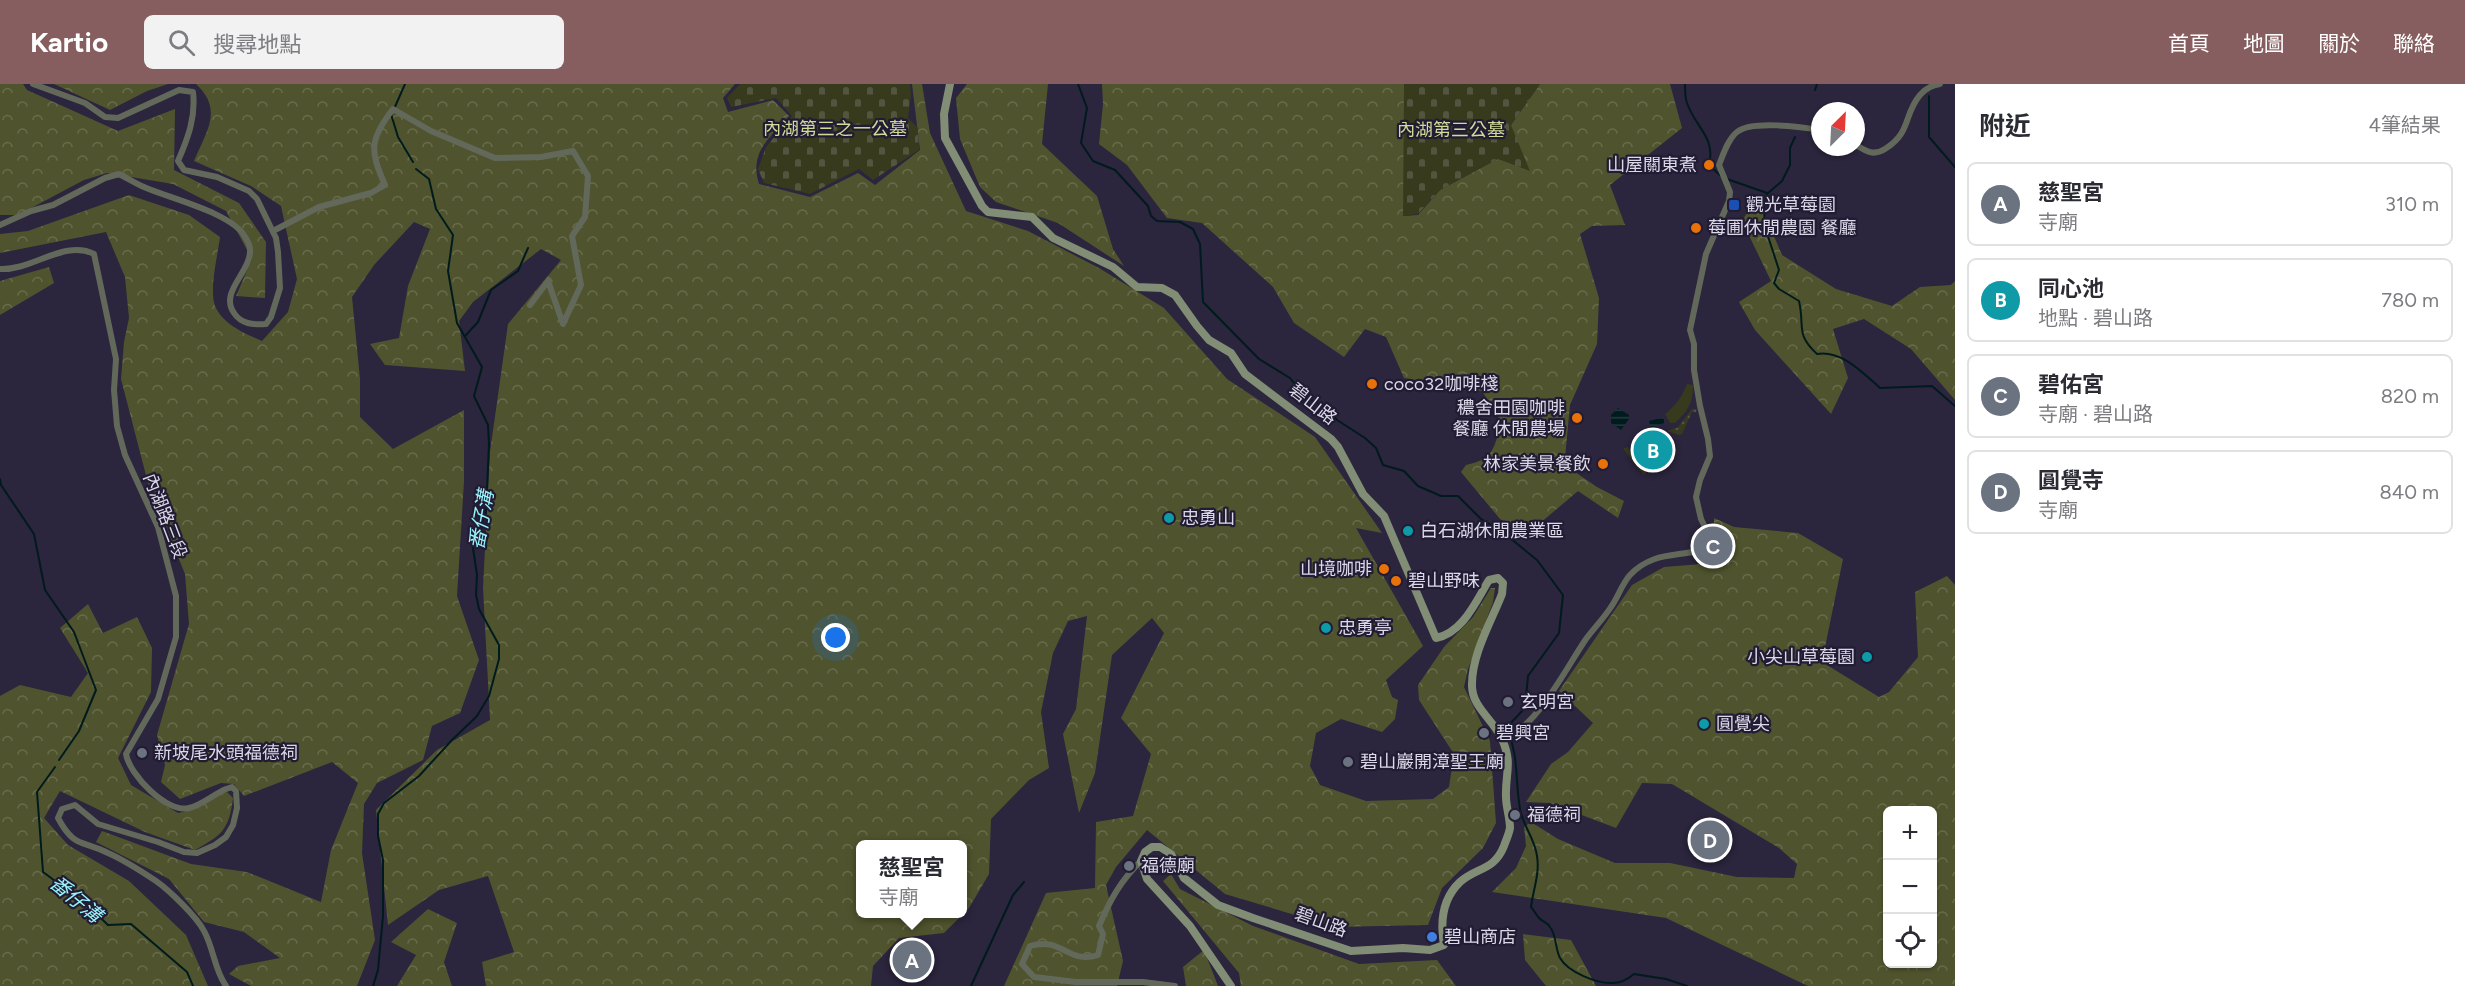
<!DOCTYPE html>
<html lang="zh-TW">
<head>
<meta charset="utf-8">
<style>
	body { margin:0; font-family:Figtree,"Noto Sans TC",sans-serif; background:#f2f2f3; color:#2b2b33 }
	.controls { position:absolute; right:18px; bottom:18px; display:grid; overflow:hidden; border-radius:9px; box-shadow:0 2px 4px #0004 }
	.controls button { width:54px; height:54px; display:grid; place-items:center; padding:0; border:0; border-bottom:2px solid #e1e1e2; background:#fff; color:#2b2b33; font:30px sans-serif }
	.compass { position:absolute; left:1811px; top:18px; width:54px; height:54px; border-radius:50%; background:#fff; box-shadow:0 2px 4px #0004; rotate:24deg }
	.you { position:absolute; left:836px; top:554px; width:21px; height:21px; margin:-15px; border:4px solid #fff; border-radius:50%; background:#1a73e8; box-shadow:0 0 0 9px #1a73e833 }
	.badge { display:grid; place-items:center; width:39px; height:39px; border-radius:50%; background:#865e5f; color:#fff; font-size:20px; font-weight:700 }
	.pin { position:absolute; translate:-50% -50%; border:3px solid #fff; box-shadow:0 2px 6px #0006 }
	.popup { position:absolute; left:856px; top:756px; width:111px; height:78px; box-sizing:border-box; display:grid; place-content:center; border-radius:9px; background:#fff; filter:drop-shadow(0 2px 4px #0005); font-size:20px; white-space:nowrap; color:#7c7c81 }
	.popup b { font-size:22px; color:#2b2b33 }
	.popup::after { content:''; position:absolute; left:50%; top:100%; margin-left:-12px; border:12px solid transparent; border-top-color:#fff }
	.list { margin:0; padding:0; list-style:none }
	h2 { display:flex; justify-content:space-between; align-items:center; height:78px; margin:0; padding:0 24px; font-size:26px }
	h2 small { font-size:20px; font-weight:400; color:#7c7c81 }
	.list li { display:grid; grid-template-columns:39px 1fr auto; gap:18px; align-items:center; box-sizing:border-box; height:84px; margin:0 12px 12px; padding:0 12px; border:2px solid #e1e1e2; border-radius:9px }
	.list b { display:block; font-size:22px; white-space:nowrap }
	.list p { margin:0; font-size:20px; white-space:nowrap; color:#7c7c81 }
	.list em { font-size:20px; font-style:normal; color:#7c7c81 }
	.icon { flex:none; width:33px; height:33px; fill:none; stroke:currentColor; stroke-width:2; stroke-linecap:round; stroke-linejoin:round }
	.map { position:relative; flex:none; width:1955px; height:902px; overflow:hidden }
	header { display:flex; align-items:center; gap:36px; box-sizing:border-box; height:84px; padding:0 30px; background:#865e5f; color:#fff }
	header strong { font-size:28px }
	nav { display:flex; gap:33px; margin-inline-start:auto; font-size:21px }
	.search { width:420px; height:54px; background:#f2f2f3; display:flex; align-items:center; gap:15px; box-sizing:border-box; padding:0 21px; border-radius:9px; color:#7c7c81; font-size:22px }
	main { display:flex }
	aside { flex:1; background:#fff }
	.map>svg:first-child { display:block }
	.grass { fill:url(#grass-dots) }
	.forest { fill:url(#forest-crowns); fill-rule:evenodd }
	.cemetery { fill:url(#cemetery-stones) }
	.garden { fill:#373a1d }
	.water { fill:url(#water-rules) }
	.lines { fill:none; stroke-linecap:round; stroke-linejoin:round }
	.stream { stroke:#001b1d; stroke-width:2 }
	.street { stroke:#62695a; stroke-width:6 }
	.secondary { stroke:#818d74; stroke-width:8 }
	.food-dot { fill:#e8710a; stroke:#211c33; stroke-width:2 }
	.transit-dot { fill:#1a4fb4; stroke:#211c33; stroke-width:2 }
	.culture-dot { fill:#0f9aa8; stroke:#211c33; stroke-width:2 }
	.worship-dot { fill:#6b7280; stroke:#211c33; stroke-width:2 }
	.shop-dot { fill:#3f7fe0; stroke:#211c33; stroke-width:2 }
	.labels { text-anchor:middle; stroke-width:4.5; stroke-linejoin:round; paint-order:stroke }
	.park-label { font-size:18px; fill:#d2da97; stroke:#211c33 }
	.poi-label { font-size:18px; fill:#dbd8e8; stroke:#211c33; text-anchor:start }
	.street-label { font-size:18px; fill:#dbd8e8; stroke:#211c33 }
	.water-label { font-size:20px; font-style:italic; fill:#98f3fa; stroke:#211c33 }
</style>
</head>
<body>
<header>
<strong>Kartio</strong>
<div class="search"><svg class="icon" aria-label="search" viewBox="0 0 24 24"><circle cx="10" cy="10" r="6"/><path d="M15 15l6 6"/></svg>搜尋地點</div>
<nav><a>首頁</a><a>地圖</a><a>關於</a><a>聯絡</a></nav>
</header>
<main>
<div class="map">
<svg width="1955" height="902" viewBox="0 0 1955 902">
	<defs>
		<pattern id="grass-dots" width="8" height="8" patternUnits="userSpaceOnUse" patternTransform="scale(1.5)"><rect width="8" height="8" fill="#373a1d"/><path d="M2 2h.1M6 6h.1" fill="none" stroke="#53563e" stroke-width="1.8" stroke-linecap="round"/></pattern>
		<pattern id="forest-crowns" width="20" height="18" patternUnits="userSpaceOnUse" patternTransform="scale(1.5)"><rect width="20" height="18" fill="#50542e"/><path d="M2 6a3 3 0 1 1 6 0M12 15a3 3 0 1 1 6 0" fill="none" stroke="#696c4c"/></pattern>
		<pattern id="cemetery-stones" width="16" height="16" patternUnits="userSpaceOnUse" patternTransform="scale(1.5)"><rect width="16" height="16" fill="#373a1d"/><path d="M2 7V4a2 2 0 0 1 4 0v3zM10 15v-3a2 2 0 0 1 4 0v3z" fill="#53563e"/></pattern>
		<pattern id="water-rules" width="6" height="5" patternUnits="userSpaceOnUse" patternTransform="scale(1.5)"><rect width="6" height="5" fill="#001b1d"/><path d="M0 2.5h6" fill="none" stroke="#253b3e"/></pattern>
	</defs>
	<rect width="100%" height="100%" fill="#2b253d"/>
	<!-- grass -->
	<path class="grass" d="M1692 325H1697L1696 328H1692L1682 350 1679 351 1667 347 1678 343Z"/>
	<!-- forest -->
	<path class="forest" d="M0 0H23L27 6 118 47 175 25 174 86 239 119 266 158 265 214 236 212 252 175 226 127 173 100 107 89 84 96 18 131H0Z
		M54 0H168L147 7 110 26Z
		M196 0H735L723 14 728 28 773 16 789 32C769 55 749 68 759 100L810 113 858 89 875 101 920 66 912 0H922L930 49 966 127 1028 147 1099 184 1164 224 1227 295 1315 353 1382 449 1356 444 1423 562 1386 596 1392 613 1398 616 1395 635 1382 648 1341 635 1316 649 1310 682 1320 701 1366 717 1433 715 1449 703 1454 670 1419 616 1418 601 1444 563 1473 533 1491 504H1495L1493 518 1468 585 1464 603 1490 657 1496 739 1483 764 1442 804 1428 841 1335 843 1225 810 1147 746 1116 783 1106 801 1123 877 1117 902H1004L1046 809 1095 804 1096 738 1133 732 1151 670 1121 634 1164 549 1152 534 1112 571 1095 689 1079 729 1063 650 1076 625 1087 532 1068 537 1053 569 1041 628 1049 684 1029 696 991 735 989 790 969 824 944 849 899 854 873 882 871 902H486L482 878 514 868 488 792 439 806 388 841 376 726 437 666 490 636 483 504 490 368 508 240 561 176 541 165 473 218 459 237 465 287 385 281 370 260 399 254 408 202 430 145 414 138 374 181 352 213 360 295V333L393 365 464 326V397L457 512 479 576 460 629 432 642 423 676 377 699 364 720 362 769 375 856 357 902H251L229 890 238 882 280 874 244 848 204 838 169 795 96 758 102 747 191 780 247 788 321 818 331 766 358 699 332 678 244 712 234 700 221 699 180 715 161 698 165 681 157 651 189 540 185 490 148 399 121 295 124 258 129 234 125 193 106 148 0 169V150L28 147 129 111 189 131 220 153C218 170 208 209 216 224 224 241 246 250 262 257L288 228 297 195 281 122 251 102 194 77C206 48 224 26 196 0ZM861 760H963V830H861Z
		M967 0H1048L1042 60 1097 112 1113 165 1124 182 1058 139 996 118 980 103 960 55 956 14Z
		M1102 0H1404V132L1418 131 1440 106 1499 74 1511 41 1540 0H1670L1682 44 1610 101 1625 141 1592 142 1580 150 1599 214 1597 260 1570 321 1565 374 1572 386 1597 403 1624 417 1618 434 1578 407 1526 451 1500 435 1461 388 1466 381C1495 375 1493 364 1502 339L1482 307 1404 294 1386 253 1365 245 1344 273 1294 239 1273 203 1202 139 1167 134 1127 81 1099 60 1103 20Z
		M1757 113 1782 171 1836 205 1892 222 1920 203 1951 201 1955 197V316L1911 265 1864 235 1833 245 1848 294 1831 330 1755 246 1739 218 1771 197 1742 137Z
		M49 183 54 199 0 231V197Z
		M1714 434 1734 443 1798 449 1843 475 1822 578 1879 613 1889 608 1918 573 1915 508 1947 492 1955 501V902H1808L1666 834 1492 808 1516 784 1526 762 1524 743 1531 738 1558 755 1615 779H1670L1737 793 1794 794 1797 780 1779 764 1672 700 1642 699 1616 744 1550 719 1526 718 1551 680 1568 668 1593 639 1559 607 1632 501 1664 483 1714 479ZM1888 726H1932V880H1888Z
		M88 520 103 549 137 533 152 564 151 608 118 674 131 701 178 729C200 725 207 713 227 708L233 714C229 746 222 751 195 766L145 748 60 707 44 734 68 761 129 797 186 851 208 902H0V612L20 601 71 613 88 589 60 544Z
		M1171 790 1180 805 1253 842 1359 880 1437 876 1456 902H1241L1239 889 1163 797Z
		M428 825 457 839 444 878 452 902H397L416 871 391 858Z
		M1523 850 1571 856 1596 902H1546L1525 876Z
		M1204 866 1218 902H1186L1183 883Z"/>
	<!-- cemetery -->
	<path class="cemetery" d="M740 0H910L911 11 908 34 918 44 919 66 873 96 859 85 810 110 764 99 758 85 766 63 792 32 776 14 731 23 727 14Z
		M1404 0H1540L1511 41 1530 87 1498 75 1440 106 1418 130 1403 132Z"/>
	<!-- garden -->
	<path class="garden" d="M1687 300 1693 301C1693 319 1688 327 1675 339H1670L1665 330C1676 321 1682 313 1687 300Z
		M1628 363 1631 371 1647 388 1644 391 1624 366V364Z"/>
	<!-- water -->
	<path class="water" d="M1618 324 1629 331V335L1621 346 1611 339V331Z
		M1664 333V339L1651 344 1649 337Z
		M1657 355 1663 357 1665 361 1661 374 1657 377 1649 374 1643 363Z"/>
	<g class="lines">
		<!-- stream -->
		<path class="stream" d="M1078 0 1087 24 1081 59 1093 77 1115 86 1148 122 1151 132 1157 137 1180 138 1193 145 1200 160 1203 218 1259 275 1290 294 1305 313 1326 323 1337 336 1365 354 1376 364 1383 381 1404 387 1418 402 1441 412H1458L1481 435 1500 446 1537 476 1563 511 1559 549 1528 592 1525 624 1507 643C1519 674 1515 695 1520 725 1523 742 1535 755 1537 772 1540 790 1533 806 1531 823 1534 826 1536 831 1539 834 1543 838 1548 839 1550 843 1557 852 1555 865 1560 874 1568 888 1597 900 1613 899 1622 899 1628 895 1634 890L1666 895 1687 902
			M1685 0C1685 6 1685 14 1687 19 1695 43 1716 53 1709 81L1722 93
			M1815 6 1817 0
			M1929 12V53L1955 83
			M394 25 405 0
			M391 30 398 53 413 78
			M1795 53 1790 64V81L1782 97 1767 110 1764 122 1765 143 1779 186 1774 199 1779 205 1799 217C1805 243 1795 250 1817 270 1842 266 1863 289 1880 304L1932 302 1955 322
			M1727 95 1767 109
			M465 252 478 238 491 206 518 187 528 164
			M0 395 1 401 34 450 45 506 74 548 96 606 79 647 59 676
			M55 683 37 708 43 788 85 819 108 841 131 840 187 888 193 902
			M373 902 378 886 383 832V776L378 752V730L384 719 419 692 452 656 477 632 489 612 499 575V561L479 525 476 511 477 491 473 464 486 428 489 360 488 341 474 312 482 283 457 239 448 187 453 151 436 125 429 95 416 85
			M971 902 1013 811 1024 798"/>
		<!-- street -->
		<path class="street" d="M1856 61C1867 68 1874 72 1885 65 1912 48 1903 31 1920 11 1925 5 1933 1 1940 0
			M0 141 31 127 53 121 105 94 119 90C127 94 135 99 144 103 168 114 233 129 245 153 247 156 250 162 250 166 251 188 219 208 234 229 241 240 253 241 266 240L271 233 280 204 278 168 276 154 257 115 249 107 217 93 184 86 178 77C188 54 196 33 193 8L179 6 118 34 105 33 85 19 33 0
			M273 147 319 123 371 109 385 101C370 67 369 56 393 25L431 47 495 74 541 73 573 67 588 92 585 133 572 152 581 201 563 240 548 197 530 221
			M0 185C31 187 65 155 94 170L116 275 114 306 117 342 125 371 158 443 176 512V553L158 615 126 670C129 690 167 730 189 724 202 721 214 710 226 705L232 703 236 707 237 724 233 741 226 753 215 761 197 769 184 768 158 758 98 740 75 721 62 725 58 734C74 764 82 756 108 769 124 776 141 787 156 797 169 806 197 833 204 847 214 865 214 885 226 902
			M1502 656C1536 645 1566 584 1586 555 1594 544 1604 534 1611 523 1618 513 1622 500 1630 491 1657 462 1691 477 1713 459L1701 435 1696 413 1700 396 1710 372 1708 355 1700 322 1694 286V260L1690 246 1706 170 1729 117 1730 108 1719 81C1723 71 1728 55 1737 48 1751 36 1802 43 1820 46
			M1141 777C1121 796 1110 816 1099 842L1103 850 1098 871C1068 881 1062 852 1030 862L1022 880 1034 893 1076 898H1143L1175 902"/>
		<!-- secondary -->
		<path class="secondary" d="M950 0 944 30 945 54 982 122 988 128 1032 133 1053 154 1113 183 1137 203 1162 204 1175 211 1197 242 1209 256 1231 269 1245 290 1331 355 1338 363 1363 410 1384 432 1436 554C1463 549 1476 517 1489 496L1498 494 1503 499 1502 510C1491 538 1472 570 1472 600 1471 623 1494 636 1502 655 1513 680 1505 689 1506 713 1506 723 1510 734 1510 744 1509 750 1506 756 1504 762 1494 787 1477 783 1460 798 1442 815 1440 838 1444 861L1430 866 1403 864 1351 867 1253 834 1218 821 1184 794 1171 770 1160 763H1152L1145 768 1141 777 1147 795 1190 842 1231 902"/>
	</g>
	<!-- markers -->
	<g class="food-dot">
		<circle cx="1709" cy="81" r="6"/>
		<circle cx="1696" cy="144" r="6"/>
		<circle cx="1372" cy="300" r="6"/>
		<circle cx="1577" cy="334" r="6"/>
		<circle cx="1603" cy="380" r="6"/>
		<circle cx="1384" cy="485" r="6"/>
		<circle cx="1396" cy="497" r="6"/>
	</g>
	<rect class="transit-dot" x="1728" y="115" width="12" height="12" rx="3"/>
	<g class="culture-dot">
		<circle cx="1169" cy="434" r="6"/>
		<circle cx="1408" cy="447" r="6"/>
		<circle cx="1326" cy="544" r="6"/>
		<circle cx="1867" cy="573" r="6"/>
		<circle cx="1704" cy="640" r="6"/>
	</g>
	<g class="worship-dot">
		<circle cx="1508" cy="618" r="6"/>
		<circle cx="1484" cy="649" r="6"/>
		<circle cx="142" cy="669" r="6"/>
		<circle cx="1348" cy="678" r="6"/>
		<circle cx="1515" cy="731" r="6"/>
		<circle cx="1129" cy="782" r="6"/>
	</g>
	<circle class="shop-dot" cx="1432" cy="853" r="6"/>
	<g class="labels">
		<!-- park labels -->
		<g class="park-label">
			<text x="835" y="51">內湖第三之一公墓</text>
			<text x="1451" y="52">內湖第三公墓</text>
		</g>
		<!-- poi labels -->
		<g class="poi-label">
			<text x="1697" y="87" text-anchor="end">山屋關東煮</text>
			<text x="1746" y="127">觀光草莓園</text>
			<text x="1708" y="150">莓圃休閒農園 餐廳</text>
			<text x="1384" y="306">coco32咖啡棧</text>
			<text x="1565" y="330" text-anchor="end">穠舍田園咖啡<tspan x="1565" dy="21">餐廳 休閒農場</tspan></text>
			<text x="1591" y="386" text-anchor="end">林家美景餐飲</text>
			<text x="1181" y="440">忠勇山</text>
			<text x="1420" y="453">白石湖休閒農業區</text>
			<text x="1372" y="491" text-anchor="end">山境咖啡</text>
			<text x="1408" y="503">碧山野味</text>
			<text x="1338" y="550">忠勇亭</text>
			<text x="1855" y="579" text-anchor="end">小尖山草莓園</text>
			<text x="1520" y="624">玄明宮</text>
			<text x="1716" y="646">圓覺尖</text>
			<text x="1496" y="655">碧興宮</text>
			<text x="154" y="675">新坡尾水頭福德祠</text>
			<text x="1360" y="684">碧山巖開漳聖王廟</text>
			<text x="1527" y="737">福德祠</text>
			<text x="1141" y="788">福德廟</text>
			<text x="1444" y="859">碧山商店</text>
		</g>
		<!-- street labels -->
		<g class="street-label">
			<text transform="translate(1313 320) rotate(38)" y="6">碧山路</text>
			<text transform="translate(165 432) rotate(69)" y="6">內湖路三段</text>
			<text transform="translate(1321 838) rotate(20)" y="6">碧山路</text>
		</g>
		<!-- water labels -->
		<g class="water-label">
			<text transform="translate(481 436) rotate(-80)" y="7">番仔溝</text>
			<text transform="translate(76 815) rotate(40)" y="7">番仔溝</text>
		</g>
	</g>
</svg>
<div class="controls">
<button>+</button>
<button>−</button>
<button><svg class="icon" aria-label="locate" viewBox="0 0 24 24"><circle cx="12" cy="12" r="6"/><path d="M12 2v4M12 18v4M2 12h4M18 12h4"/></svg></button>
</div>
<svg class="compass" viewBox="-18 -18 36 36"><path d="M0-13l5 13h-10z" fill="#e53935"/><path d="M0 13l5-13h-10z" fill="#7c7c81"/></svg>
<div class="you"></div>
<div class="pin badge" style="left:912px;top:876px;background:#6b7280">A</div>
<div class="popup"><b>慈聖宮</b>寺廟</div>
<div class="pin badge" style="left:1653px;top:366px;background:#0f9aa8">B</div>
<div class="pin badge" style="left:1713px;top:462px;background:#6b7280">C</div>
<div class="pin badge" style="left:1710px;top:756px;background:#6b7280">D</div>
</div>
<aside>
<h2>附近<small>4筆結果</small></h2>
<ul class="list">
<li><span class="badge" style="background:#6b7280">A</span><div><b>慈聖宮</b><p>寺廟</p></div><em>310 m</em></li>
<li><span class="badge" style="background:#0f9aa8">B</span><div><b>同心池</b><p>地點 · 碧山路</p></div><em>780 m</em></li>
<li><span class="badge" style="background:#6b7280">C</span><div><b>碧佑宮</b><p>寺廟 · 碧山路</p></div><em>820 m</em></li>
<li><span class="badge" style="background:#6b7280">D</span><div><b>圓覺寺</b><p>寺廟</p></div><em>840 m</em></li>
</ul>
</aside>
</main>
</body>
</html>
